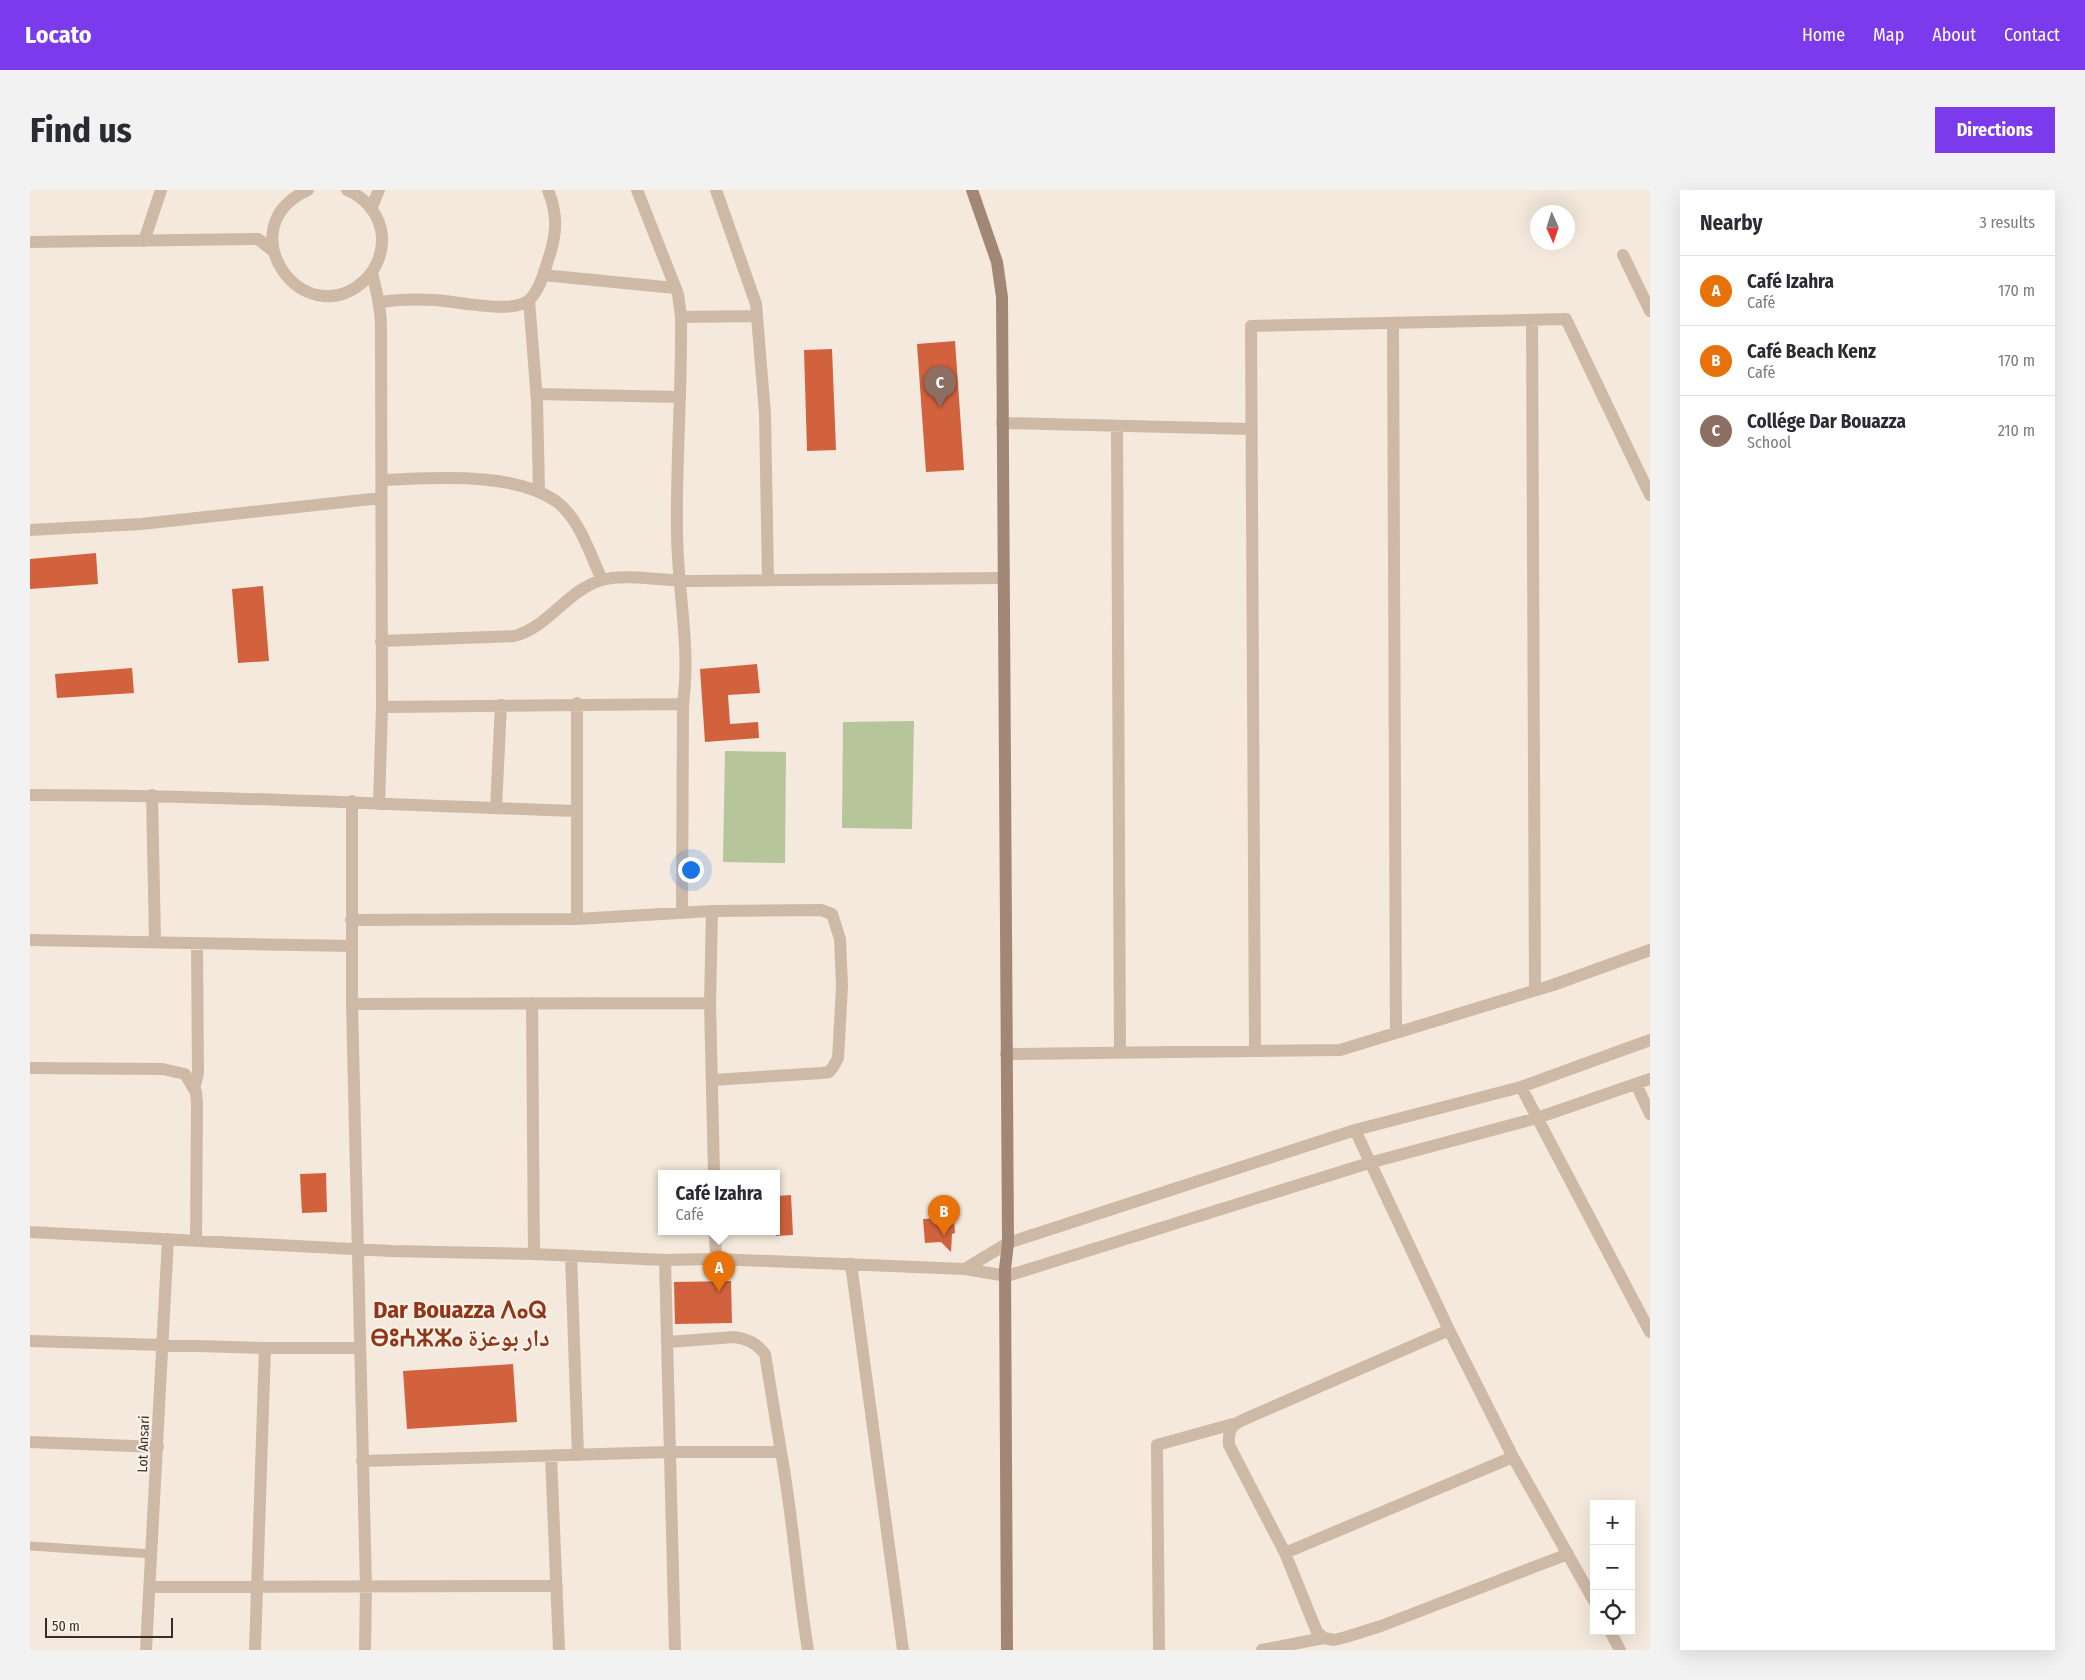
<!DOCTYPE html>
<html lang="en">
<head>
<meta charset="utf-8">
<style>
	body { margin:0; font-family:"Fira Sans Condensed","Noto Naskh Arabic","Noto Sans Tifinagh",sans-serif; background:#f2f2f3; color:#2b2b33 }
	.controls { position:absolute; right:15px; bottom:15px; display:grid; overflow:hidden; border-radius:0px; box-shadow:0 5px 20px #0002 }
	.controls button { width:45px; height:45px; display:grid; place-items:center; padding:0; border:0; border-bottom:1px solid #e1e1e2; background:#fff; color:#2b2b33; font:25px sans-serif }
	.compass { position:absolute; left:1500px; top:15px; width:45px; height:45px; border-radius:50%; background:#fff; box-shadow:0 5px 20px #0002; rotate:177deg }
	.scale { position:absolute; left:15px; bottom:12px; width:128px; box-sizing:border-box; padding-left:5px; border:2px solid #392d28; border-top:0; font-size:14px; line-height:18px; white-space:nowrap; color:#392d28; -webkit-text-stroke:4px #fbf3e9; paint-order:stroke }
	.you { position:absolute; left:660px; top:679px; width:18px; height:18px; margin:-12px; border:4px solid #fff; border-radius:50%; background:#1a73e8; box-shadow:0 0 0 8px #1a73e833 }
	.badge { display:grid; place-items:center; width:32px; height:32px; border-radius:50%; background:#7c3aed; color:#fff; font-size:16px; font-weight:700 }
	.pin { position:absolute; translate:-50% -41px; filter:drop-shadow(0 1px 2px #0008) }
	.pin::after { content:''; position:absolute; top:26px; width:18px; height:15px; background:inherit; clip-path:polygon(0 0,100% 0,50% 100%) }
	.popup { position:absolute; left:628px; top:980px; width:122px; height:65px; box-sizing:border-box; display:grid; place-content:center; border-radius:0px; background:#fff; filter:drop-shadow(0 1px 4px #0005); font-size:16px; white-space:nowrap; color:#7c7c81 }
	.popup b { font-size:19px; color:#2b2b33 }
	.popup::after { content:''; position:absolute; left:50%; top:100%; margin-left:-10px; border:10px solid transparent; border-top-color:#fff }
	.list { margin:0; padding:0; list-style:none }
	h2 { display:flex; justify-content:space-between; align-items:center; height:65px; margin:0; padding:0 20px; font-size:21px }
	h2 small { font-size:16px; font-weight:400; color:#7c7c81 }
	.list li { display:grid; grid-template-columns:32px 1fr auto; gap:15px; align-items:center; box-sizing:border-box; height:70px; padding:0 20px; border-top:1px solid #e1e1e2 }
	.list b { display:block; font-size:19px; white-space:nowrap }
	.list p { margin:0; font-size:16px; white-space:nowrap; color:#7c7c81 }
	.list em { font-size:16px; font-style:normal; color:#7c7c81 }
	.icon { flex:none; width:28px; height:28px; fill:none; stroke:currentColor; stroke-width:2; stroke-linecap:round; stroke-linejoin:round }
	.map { position:relative; flex:none; width:1620px; height:1460px; overflow:hidden; border-radius:0px }
	header { display:flex; align-items:center; gap:30px; box-sizing:border-box; height:70px; padding:0 25px; background:#7c3aed; color:#fff }
	header strong { font-size:24px }
	nav { display:flex; gap:28px; margin-inline-start:auto; font-size:18px }
	.intro { display:flex; align-items:center; justify-content:space-between; box-sizing:border-box; height:120px; padding:0 30px }
	h1 { margin:0; font-size:35px }
	.button { padding:12px 22px; border-radius:0px; background:#7c3aed; color:#fff; font-size:18px; font-weight:700 }
	main { display:flex; gap:30px; padding:0 30px }
	aside { flex:1; background:#fff; border-radius:0px; box-shadow:0 5px 20px #0002 }
	.map>svg:first-child { display:block }
	.green { fill:#b6c59a }
	.building { fill:#d1623d }
	.lines { fill:none; stroke-linecap:round; stroke-linejoin:round }
	.lane { stroke:#ceb9a6; stroke-width:9 }
	.street { stroke:#ceb9a6; stroke-width:12 }
	.secondary { stroke:#a28777; stroke-width:12 }
	.labels { text-anchor:middle; stroke-width:4; stroke-linejoin:round; paint-order:stroke }
	.street-label { font-size:14px; fill:#392d28; stroke:#fbf3e9 }
	.town-label { font-size:24px; font-weight:bold; fill:#903619; stroke:#fbf3e9 }
</style>
</head>
<body>
<header>
<strong>Locato</strong>
<nav><a>Home</a><a>Map</a><a>About</a><a>Contact</a></nav>
</header>
<div class="intro"><h1>Find us</h1><a class="button">Directions</a></div>
<main>
<div class="map">
<svg width="1620" height="1460" viewBox="0 0 1620 1460">
	<rect width="100%" height="100%" fill="#f4e9dc"/>
	<!-- green -->
	<path class="green" d="M884 531 882 639 812 638 813 532Z
		M695 561 756 562 755 673 693 672Z"/>
	<!-- building -->
	<path class="building" d="M925 151 934 280 896 282 887 154Z
		M802 159 806 260 777 261 774 160Z
		M66 363 68 394 0 399V369Z
		M233 396 239 471 208 473 202 399Z
		M727 474 730 503 698 505 700 534 728 532 729 548 675 552 670 479Z
		M102 478 104 503 27 508 25 484Z
		M296 983 297 1022 272 1023 270 984Z
		M761 1005 763 1045 746 1046V1006Z
		M924 1027 925 1043 922 1044 921 1062 911 1052 895 1053 893 1029Z
		M701 1091 702 1133 645 1134 644 1092Z
		M483 1174 487 1232 377 1239 373 1181Z"/>
	<g class="lines">
		<!-- lane -->
		<path class="lane" d="M0 1356 122 1364"/>
		<!-- street -->
		<path class="street" d="M278 0C196 37 273 146 334 91 346 80 353 63 352 46 350 25 336 8 317 0
			M607 0 648 104 651 127C652 198 646 269 647 340 647 398 661 455 653 514L652 722
			M686 0 726 114 735 224 738 390
			M341 19 349 0
			M114 51 131 0
			M0 52 228 49 243 61
			M1593 65 1620 121
			M342 82C346 101 351 116 351 136L352 517 349 614
			M513 85 645 98
			M499 110 507 211 509 302
			M351 112C369 109 386 109 404 110 426 111 481 124 498 111 509 102 514 83 518 70 527 44 528 25 518 0
			M651 127 727 126
			M1502 130 1505 800
			M1363 133 1366 843
			M506 204 650 207
			M972 233 1221 239
			M1087 236 1090 862
			M352 290C402 288 485 281 527 312 549 328 561 366 572 390
			M0 340 111 334 351 308
			M351 451 484 446C519 437 537 400 572 390 596 383 640 392 666 391 768 390 870 389 972 388
			M547 513V729
			M352 517 653 514
			M0 605C183 605 365 615 547 621
			M122 605 125 752
			M322 611V814L336 1398 335 1460
			M466 618 471 515
			M682 721 680 813 684 983
			M321 730 547 729 682 721 791 720 802 724 810 749 812 796 809 851 808 868 803 877 799 882 792 883 682 890
			M0 750 322 756
			M502 813 504 1064
			M322 814 680 813
			M1225 859 1221 136 1536 129 1620 305
			M976 864 1310 860 1523 795 1620 760
			M0 878 132 879 155 884 166 902 167 914 166 1051
			M1606 894 1620 924
			M1491 897 1620 1142
			M164 899 168 883 167 753
			M1325 940 1419 1140 1483 1267 1564 1411
			M685 1041 686 1069
			M0 1042 361 1061 504 1064 635 1070 686 1069 935 1079 977 1086 1339 973 1507 928 1620 889
			M541 1066 548 1265
			M635 1070 645 1460
			M821 1074 873 1460
			M935 1079 978 1053 1325 940 1491 897 1620 850
			M1419 1140 1215 1229C1201 1235 1198 1240 1199 1255L1255 1363 1287 1442 1294 1448 1304 1450 1316 1447 1351 1436 1538 1364
			M0 1151 235 1158H330
			M639 1152 704 1147C718 1149 726 1153 735 1164L751 1262
			M0 1252 128 1257
			M521 1266 529 1460
			M332 1271 638 1262H751C763 1327 767 1394 778 1460
			M1255 1363 1483 1267
			M120 1397 527 1396
			M1580 1441 1590 1460
			M116 1460 138 1049
			M225 1460 235 1158
			M1129 1460 1127 1255 1203 1234
			M1232 1460 1294 1448"/>
		<!-- secondary -->
		<path class="secondary" d="M942 0 967 72 972 107 978 1053 975 1079 977 1460"/>
	</g>
	<g class="labels">
		<!-- street labels -->
		<g class="street-label">
			<text transform="translate(113 1254) rotate(-88)" y="5">Lot Ansari</text>
		</g>
		<!-- town labels -->
		<g class="town-label">
			<text x="430" y="1128">Dar Bouazza ⴷⴰⵕ<tspan x="430" dy="28">ⴱⵓⵄⵣⵣⴰ دار بوعزة</tspan></text>
		</g>
	</g>
</svg>
<div class="controls">
<button>+</button>
<button>−</button>
<button><svg class="icon" aria-label="locate" viewBox="0 0 24 24"><circle cx="12" cy="12" r="6"/><path d="M12 2v4M12 18v4M2 12h4M18 12h4"/></svg></button>
</div>
<svg class="compass" viewBox="-18 -18 36 36"><path d="M0-13l5 13h-10z" fill="#e53935"/><path d="M0 13l5-13h-10z" fill="#7c7c81"/></svg>
<div class="scale">50 m</div>
<div class="you"></div>
<div class="pin badge" style="left:689px;top:1102px;background:#e8710a">A</div>
<div class="popup"><b>Café Izahra</b>Café</div>
<div class="pin badge" style="left:914px;top:1046px;background:#e8710a">B</div>
<div class="pin badge" style="left:910px;top:217px;background:#8d6e63">C</div>
</div>
<aside>
<h2>Nearby<small>3 results</small></h2>
<ul class="list">
<li><span class="badge" style="background:#e8710a">A</span><div><b>Café Izahra</b><p>Café</p></div><em>170 m</em></li>
<li><span class="badge" style="background:#e8710a">B</span><div><b>Café Beach Kenz</b><p>Café</p></div><em>170 m</em></li>
<li><span class="badge" style="background:#8d6e63">C</span><div><b>Collége Dar Bouazza</b><p>School</p></div><em>210 m</em></li>
</ul>
</aside>
</main>
</body>
</html>
